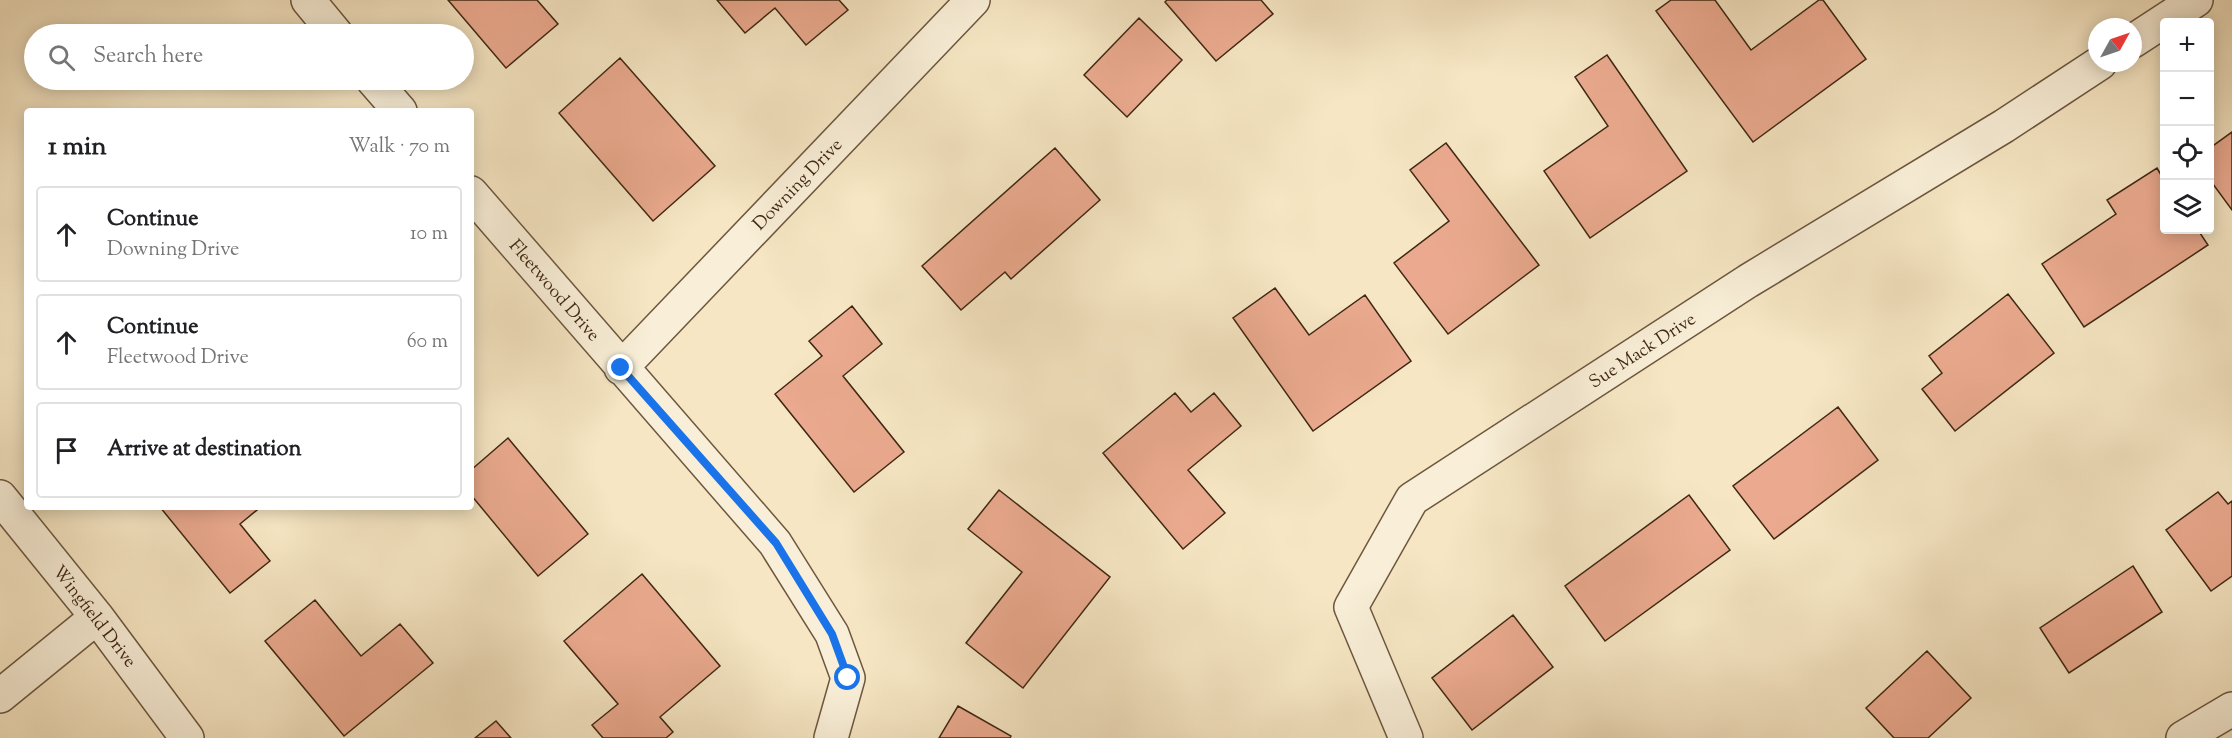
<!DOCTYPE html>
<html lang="en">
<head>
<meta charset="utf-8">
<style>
	body { margin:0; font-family:"Sorts Mill Goudy",serif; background:#f6f6f6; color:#202124 }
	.controls { position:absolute; right:18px; top:18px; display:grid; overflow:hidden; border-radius:6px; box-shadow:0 3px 15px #0003 }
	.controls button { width:54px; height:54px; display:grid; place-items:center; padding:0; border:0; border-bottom:2px solid #e0e0e0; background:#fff; color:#202124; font:30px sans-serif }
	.compass { position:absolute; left:2088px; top:18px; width:54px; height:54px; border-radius:50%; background:#fff; box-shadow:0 3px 15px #0003; rotate:50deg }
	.stop { position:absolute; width:18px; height:18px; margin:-14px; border:4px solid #1a73e8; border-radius:50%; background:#fff }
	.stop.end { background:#1a73e8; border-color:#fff; box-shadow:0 2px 6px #0008 }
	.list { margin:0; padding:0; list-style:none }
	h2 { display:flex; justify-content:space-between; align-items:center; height:78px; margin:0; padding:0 24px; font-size:26px }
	h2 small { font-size:20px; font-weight:400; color:#757577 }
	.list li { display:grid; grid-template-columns:39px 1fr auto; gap:18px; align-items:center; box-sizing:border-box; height:96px; margin:0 12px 12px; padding:0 12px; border:2px solid #e0e0e0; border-radius:6px }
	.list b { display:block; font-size:22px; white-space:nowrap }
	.list p { margin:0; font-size:20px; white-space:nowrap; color:#757577 }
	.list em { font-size:20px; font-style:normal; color:#757577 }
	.icon { flex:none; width:33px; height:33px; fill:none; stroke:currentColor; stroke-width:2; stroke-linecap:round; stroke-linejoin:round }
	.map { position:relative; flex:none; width:2232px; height:738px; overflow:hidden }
	.search { position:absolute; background:#fff; box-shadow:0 3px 15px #0003; left:24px; top:24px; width:450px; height:66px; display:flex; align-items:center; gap:15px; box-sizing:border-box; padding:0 21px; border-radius:33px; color:#757577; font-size:22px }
	.panel { position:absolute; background:#fff; box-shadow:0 3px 15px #0003; left:24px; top:108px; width:450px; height:402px; border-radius:6px }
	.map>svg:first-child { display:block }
	.building { fill:#ebaa8f; stroke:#3f2713; stroke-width:1.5 }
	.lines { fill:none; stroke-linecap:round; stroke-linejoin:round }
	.minor-casing { stroke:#6d573f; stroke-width:36 }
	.tertiary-casing { stroke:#6d573f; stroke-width:36 }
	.minor { stroke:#f9efd8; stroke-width:33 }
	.tertiary { stroke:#f9efd8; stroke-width:33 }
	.route { stroke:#1a73e8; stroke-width:8 }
	.labels { text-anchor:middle; stroke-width:6; stroke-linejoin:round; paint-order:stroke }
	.street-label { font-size:18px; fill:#3f2713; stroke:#f9efd8 }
</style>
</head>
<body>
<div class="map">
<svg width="2232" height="738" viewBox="0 0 2232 738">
	<rect width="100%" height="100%" fill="#f6e6c3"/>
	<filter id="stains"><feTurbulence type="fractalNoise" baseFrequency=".00333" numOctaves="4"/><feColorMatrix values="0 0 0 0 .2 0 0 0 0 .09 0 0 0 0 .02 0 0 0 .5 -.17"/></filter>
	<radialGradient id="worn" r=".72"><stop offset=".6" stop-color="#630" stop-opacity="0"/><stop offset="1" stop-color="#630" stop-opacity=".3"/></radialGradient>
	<!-- building -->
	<path class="building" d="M448 0H537L558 24 506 68Z
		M717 0H839L848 10 806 45 775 8 745 33Z
		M1167 0H1261L1273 14 1216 61 1165 2Z
		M1671 0H1715L1751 50 1819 0H1823L1866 59 1753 142 1656 11Z
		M1139 18 1182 60 1127 117 1084 75Z
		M1607 55 1687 171 1590 238 1544 171 1608 126 1575 77Z
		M620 58 715 166 653 221 559 113Z
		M2232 132V210L2210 180V148Z
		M1446 143 1539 265 1448 334 1394 263 1449 221 1410 170Z
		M1055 148 1100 200 1011 279 1005 272 961 310 922 266Z
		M2157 168 2164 180V230H2198L2208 245 2084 327 2042 264 2116 214 2107 200Z
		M1275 288 1309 335 1365 295 1411 361 1313 431 1233 318Z
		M2008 294 2054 353 1955 431 1922 389 1942 373 1929 356Z
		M852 306 882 344 843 376 904 452 854 492 775 394 822 356 809 341Z
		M1175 393 1191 412 1214 393 1241 426 1188 470 1225 513 1183 549 1103 453Z
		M1838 407 1878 460 1774 539 1733 486Z
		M508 438 588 534 538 576 471 495V470Z
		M999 490 1110 577 1023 688 966 643 1022 572 968 529Z
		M2218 492 2228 504 2232 501V576L2211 591 2166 530Z
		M1689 495 1730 550 1605 641 1565 586Z
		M160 507H255L257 510 240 524 270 561 230 593Z
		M2133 566 2162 612 2069 673 2040 628Z
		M642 574 720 666 660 717 673 732 666 738H603L592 725 618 704 564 641Z
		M315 600 361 656 400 624 433 663 344 736 265 641Z
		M1513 615 1553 667 1472 730 1432 678Z
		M1927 651 1971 698 1928 738H1894L1866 708Z
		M958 706 1011 736 1010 738H939Z
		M496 721 511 738H475Z"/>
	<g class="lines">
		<!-- minor casing -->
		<g class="minor-casing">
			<path id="minor" d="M308 0 336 34
				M2133 41 2196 0
				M373 80 400 111
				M471 193 775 543 832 634 848 678 831 738
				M621 368 973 0
				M0 497 97 617 187 738
				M0 696 97 617
				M1406 738 1351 607 1412 499 1748 281 2004 126 2100 63"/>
		</g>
		<!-- tertiary casing -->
		<g class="tertiary-casing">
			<path id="tertiary" d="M2183 738 2232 709"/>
		</g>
		<!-- minor -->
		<use href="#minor" class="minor"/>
		<!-- tertiary -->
		<use href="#tertiary" class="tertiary"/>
	</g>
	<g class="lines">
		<!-- route -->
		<path class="route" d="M621 368 776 543 832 634 848 678"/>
	</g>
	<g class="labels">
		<!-- street labels -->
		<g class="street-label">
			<text transform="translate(797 184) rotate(-46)" y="6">Downing Drive</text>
			<text transform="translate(555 290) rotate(49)" y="6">Fleetwood Drive</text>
			<text transform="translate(1642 350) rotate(-33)" y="6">Sue Mack Drive</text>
			<text transform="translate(95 616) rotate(52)" y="6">Wingfield Drive</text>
		</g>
	</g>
	<rect width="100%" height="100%" filter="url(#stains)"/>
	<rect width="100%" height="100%" fill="url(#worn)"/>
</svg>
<div class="controls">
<button>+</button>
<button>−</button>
<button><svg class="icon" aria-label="locate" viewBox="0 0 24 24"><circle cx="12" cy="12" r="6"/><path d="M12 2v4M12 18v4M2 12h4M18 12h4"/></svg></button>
<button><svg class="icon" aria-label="layers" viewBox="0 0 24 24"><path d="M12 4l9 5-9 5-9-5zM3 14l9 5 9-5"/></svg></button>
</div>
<svg class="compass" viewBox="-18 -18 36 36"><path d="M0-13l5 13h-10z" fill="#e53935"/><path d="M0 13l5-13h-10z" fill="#757577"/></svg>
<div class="stop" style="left:848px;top:678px"></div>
<div class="stop end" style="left:621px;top:368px"></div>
<div class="search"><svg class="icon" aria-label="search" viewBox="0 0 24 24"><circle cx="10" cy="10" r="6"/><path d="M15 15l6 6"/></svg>Search here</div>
<section class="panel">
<h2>1 min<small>Walk · 70 m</small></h2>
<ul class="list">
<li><svg class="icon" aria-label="ahead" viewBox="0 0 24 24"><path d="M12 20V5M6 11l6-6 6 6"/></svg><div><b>Continue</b><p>Downing Drive</p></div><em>10 m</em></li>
<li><svg class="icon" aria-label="ahead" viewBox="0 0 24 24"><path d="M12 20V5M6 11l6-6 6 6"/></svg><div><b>Continue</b><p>Fleetwood Drive</p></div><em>60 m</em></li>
<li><svg class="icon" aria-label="arrive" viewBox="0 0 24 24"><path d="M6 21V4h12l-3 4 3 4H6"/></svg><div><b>Arrive at destination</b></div></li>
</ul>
</section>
</div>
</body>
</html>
